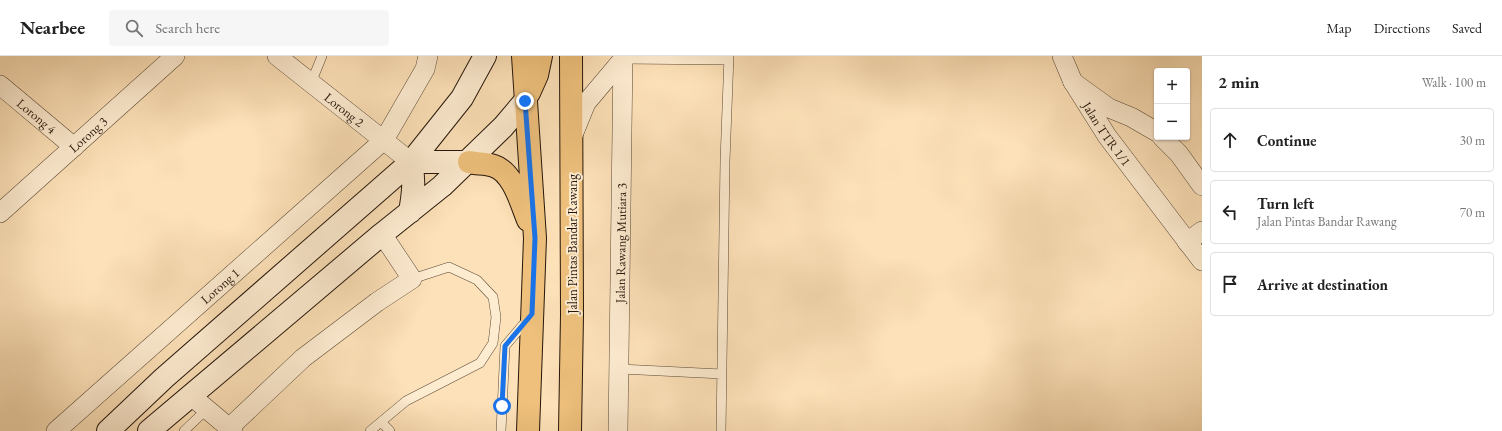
<!DOCTYPE html>
<html lang="en">
<head>
<meta charset="utf-8">
<style>
	body { margin:0; font-family:"EB Garamond",serif; background:#f6f6f6; color:#222 }
	.controls { position:absolute; right:12px; top:12px; display:grid; overflow:hidden; border-radius:4px; box-shadow:0 1px 3px #0004 }
	.controls button { width:36px; height:36px; display:grid; place-items:center; padding:0; border:0; border-bottom:1px solid #e0e0e0; background:#fff; color:#222; font:20px sans-serif }
	.stop { position:absolute; width:12px; height:12px; margin:-9px; border:3px solid #1a73e8; border-radius:50%; background:#fff }
	.stop.end { background:#1a73e8; border-color:#fff; box-shadow:0 1px 4px #0008 }
	.list { margin:0; padding:0; list-style:none }
	h2 { display:flex; justify-content:space-between; align-items:center; height:52px; margin:0; padding:0 16px; font-size:17px }
	h2 small { font-size:13px; font-weight:400; color:#767676 }
	.list li { display:grid; grid-template-columns:26px 1fr auto; gap:12px; align-items:center; box-sizing:border-box; height:64px; margin:0 8px 8px; padding:0 8px; border:1px solid #e0e0e0; border-radius:4px }
	.list b { display:block; font-size:15px; white-space:nowrap }
	.list p { margin:0; font-size:13px; white-space:nowrap; color:#767676 }
	.list em { font-size:13px; font-style:normal; color:#767676 }
	.icon { flex:none; width:22px; height:22px; fill:none; stroke:currentColor; stroke-width:2; stroke-linecap:round; stroke-linejoin:round }
	.map { position:relative; flex:none; width:1202px; height:375px; overflow:hidden }
	header { display:flex; align-items:center; gap:24px; box-sizing:border-box; height:56px; padding:0 20px; background:#fff; border-bottom:1px solid #e0e0e0 }
	header strong { font-size:19px }
	nav { display:flex; gap:22px; margin-inline-start:auto; font-size:14px }
	.search { width:280px; height:36px; background:#f6f6f6; display:flex; align-items:center; gap:10px; box-sizing:border-box; padding:0 14px; border-radius:4px; color:#767676; font-size:15px }
	main { display:flex }
	aside { flex:1; background:#fff }
	.map>svg:first-child { display:block }
	.lines { fill:none; stroke-linecap:round; stroke-linejoin:round }
	.lane-casing { stroke:#5a4836; stroke-width:10 }
	.street-casing { stroke:#5a4836; stroke-width:20 }
	.secondary-casing { stroke:#24150a; stroke-width:24 }
	.primary-casing { stroke:#24150a; stroke-width:24 }
	.lane { stroke:#feecd1; stroke-width:9 }
	.street { stroke:#feecd1; stroke-width:19 }
	.secondary { stroke:#feecd1; stroke-width:22 }
	.primary { stroke:#eec07c; stroke-width:22 }
	.route { stroke:#1a73e8; stroke-width:5 }
	.labels { text-anchor:middle; stroke-width:4; stroke-linejoin:round; paint-order:stroke }
	.street-label { font-size:13px; fill:#24150a; stroke:#feecd1 }
</style>
</head>
<body>
<header>
<strong>Nearbee</strong>
<div class="search"><svg class="icon" aria-label="search" viewBox="0 0 24 24"><circle cx="10" cy="10" r="6"/><path d="M15 15l6 6"/></svg>Search here</div>
<nav><a>Map</a><a>Directions</a><a>Saved</a></nav>
</header>
<main>
<div class="map">
<svg width="1202" height="375" viewBox="0 0 1202 375">
	<rect width="100%" height="100%" fill="#fde1b8"/>
	<filter id="stains"><feTurbulence type="fractalNoise" baseFrequency=".005" numOctaves="4"/><feColorMatrix values="0 0 0 0 .2 0 0 0 0 .09 0 0 0 0 .02 0 0 0 .5 -.17"/></filter>
	<radialGradient id="worn" r=".72"><stop offset=".6" stop-color="#630" stop-opacity="0"/><stop offset="1" stop-color="#630" stop-opacity=".3"/></radialGradient>
	<g class="lines">
		<!-- lane casing -->
		<g class="lane-casing">
			<path id="lane" d="M623 3 729 4
				M311 27 322 0
				M620 313 722 318
				M381 366 390 375
				M184 375 208 352
				M370 375 406 345 480 307 493 287 496 261 493 241 477 224 449 211 412 223
				M501 375 505 290 528 263
				M721 375 725 105 729 0"/>
		</g>
		<!-- street casing -->
		<g class="street-casing">
			<g id="street">
				<path id="s1" d="M277 0 411 106"/>
				<path d="M1062 0 1073 26"/>
				<path id="s2" d="M0 29 74 91"/>
				<path id="s3" d="M1157 76 1131 61 1109 52 1073 26 1107 80 1202 205"/>
				<path d="M573 79 586 47 623 3"/>
				<path d="M1162 81 1179 98 1202 130"/>
				<path id="s4" d="M0 157 175 0"/>
				<path d="M1187 186 1202 175"/>
				<path d="M190 339 233 375"/>
				<path d="M229 372 303 302 377 246 412 223 382 178"/>
				<path id="s5" d="M56 375 384 84 425 13 428 0"/>
				<path id="s6" d="M618 375 623 0"/>
			</g>
		</g>
		<!-- secondary casing -->
		<g class="secondary-casing">
			<path id="secondary" d="M411 106H469
				M410 156C413 139 415 124 411 106
				M108 375 164 322 411 106 462 42 485 0
				M149 375 382 178 442 130 503 71 525 45"/>
		</g>
		<!-- primary casing -->
		<g class="primary-casing">
			<path id="primary" d="M523 0 535 182 528 375
				M529 37 537 19 541 0
				M469 106C477 108 486 107 494 110 513 116 521 147 528 164
				M570 375 572 259 571 0"/>
		</g>
		<!-- lane -->
		<use href="#lane" class="lane"/>
		<!-- street -->
		<use href="#street" class="street"/>
		<!-- secondary -->
		<use href="#secondary" class="secondary"/>
		<!-- primary -->
		<use href="#primary" class="primary"/>
	</g>
	<g class="lines">
		<!-- route -->
		<path class="route" d="M502 350 505 290 532 258 535 182 525 45"/>
	</g>
	<g class="labels">
		<!-- street labels -->
		<g class="street-label">
			<text dy="5" stroke="none"><textPath href="#s1" startOffset="86">Lorong 2</textPath></text>
			<text dy="5" stroke="none"><textPath href="#s2" startOffset="48">Lorong 4</textPath></text>
			<text dy="5" stroke="none"><textPath href="#s3" startOffset="160">Jalan TTR 1/1</textPath></text>
			<text dy="5" stroke="none"><textPath href="#s4" startOffset="118">Lorong 3</textPath></text>
			<text transform="translate(572 188) rotate(-90)" y="5">Jalan Pintas Bandar Rawang</text>
			<text dy="5" stroke="none"><textPath href="#s6" startOffset="188">Jalan Rawang Mutiara 3</textPath></text>
			<text dy="5" stroke="none"><textPath href="#s5" startOffset="219">Lorong 1</textPath></text>
		</g>
	</g>
	<rect width="100%" height="100%" filter="url(#stains)"/>
	<rect width="100%" height="100%" fill="url(#worn)"/>
</svg>
<div class="controls">
<button>+</button>
<button>−</button>
</div>
<div class="stop" style="left:502px;top:350px"></div>
<div class="stop end" style="left:525px;top:45px"></div>
</div>
<aside>
<h2>2 min<small>Walk · 100 m</small></h2>
<ul class="list">
<li><svg class="icon" aria-label="ahead" viewBox="0 0 24 24"><path d="M12 20V5M6 11l6-6 6 6"/></svg><div><b>Continue</b></div><em>30 m</em></li>
<li><svg class="icon" aria-label="left" viewBox="0 0 24 24"><path d="M17 20v-9H6M10 6l-5 5 5 5"/></svg><div><b>Turn left</b><p>Jalan Pintas Bandar Rawang</p></div><em>70 m</em></li>
<li><svg class="icon" aria-label="arrive" viewBox="0 0 24 24"><path d="M6 21V4h12l-3 4 3 4H6"/></svg><div><b>Arrive at destination</b></div></li>
</ul>
</aside>
</main>
</body>
</html>
